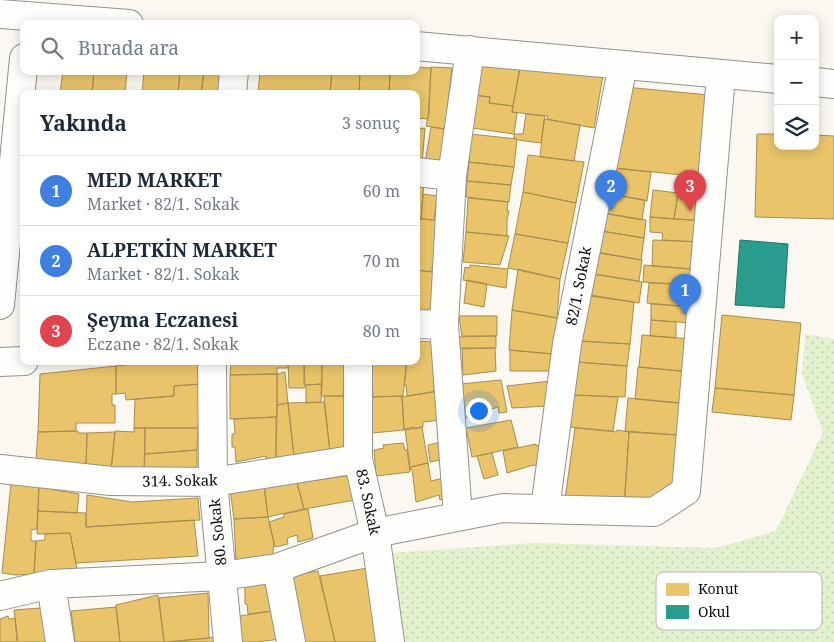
<!DOCTYPE html>
<html lang="tr">
<head>
<meta charset="utf-8">
<style>
	body { margin:0; font-family:"Noto Serif",serif; background:#f6f6f7; color:#1f2937 }
	.controls { position:absolute; right:15px; top:15px; display:grid; overflow:hidden; border-radius:10px; box-shadow:0 2px 12px #0003 }
	.controls button { width:45px; height:45px; display:grid; place-items:center; padding:0; border:0; border-bottom:1px solid #e0e1e3; background:#fff; color:#1f2937; font:25px sans-serif }
	.you { position:absolute; left:478px; top:410px; width:18px; height:18px; margin:-12px; border:4px solid #fff; border-radius:50%; background:#1a73e8; box-shadow:0 0 0 8px #1a73e833 }
	.badge { display:grid; place-items:center; width:32px; height:32px; border-radius:50%; background:#5f5f5c; color:#fff; font-size:16px; font-weight:700 }
	.pin { position:absolute; translate:-50% -41px; filter:drop-shadow(0 1px 2px #0008) }
	.pin::after { content:''; position:absolute; top:26px; width:18px; height:15px; background:inherit; clip-path:polygon(0 0,100% 0,50% 100%) }
	.list { margin:0; padding:0; list-style:none }
	h2 { display:flex; justify-content:space-between; align-items:center; height:65px; margin:0; padding:0 20px; font-size:21px }
	h2 small { font-size:16px; font-weight:400; color:#747a83 }
	.list li { display:grid; grid-template-columns:32px 1fr auto; gap:15px; align-items:center; box-sizing:border-box; height:70px; padding:0 20px; border-top:1px solid #e0e1e3 }
	.list b { display:block; font-size:19px; white-space:nowrap }
	.list p { margin:0; font-size:16px; white-space:nowrap; color:#747a83 }
	.list em { font-size:16px; font-style:normal; color:#747a83 }
	.icon { flex:none; width:28px; height:28px; fill:none; stroke:currentColor; stroke-width:2; stroke-linecap:round; stroke-linejoin:round }
	.map { position:relative; flex:none; width:834px; height:642px; overflow:hidden }
	.search { position:absolute; background:#fff; box-shadow:0 2px 12px #0003; left:20px; top:20px; width:400px; height:55px; display:flex; align-items:center; gap:12px; box-sizing:border-box; padding:0 18px; border-radius:10px; color:#747a83; font-size:19px }
	.panel { position:absolute; background:#fff; box-shadow:0 2px 12px #0003; left:20px; top:90px; width:400px; height:275px; border-radius:10px }
	.map>svg:first-child { display:block }
	.grass { fill:url(#grass-dots) }
	.homes { fill:#e9c46a; stroke:#a78d4e }
	.schools { fill:#2a9d8f; stroke:#217268 }
	.lines { fill:none; stroke-linecap:round; stroke-linejoin:round }
	.minor-casing { stroke:#93928f; stroke-width:30 }
	.tertiary-casing { stroke:#93928f; stroke-width:30 }
	.minor { stroke:#fefefd; stroke-width:28 }
	.tertiary { stroke:#fefefd; stroke-width:28 }
	.labels { text-anchor:middle; stroke-width:5; stroke-linejoin:round; paint-order:stroke }
	.street-label { font-size:15px; fill:#0c0c0c; stroke:#fff }
	.key { fill:#fff; stroke:#b6b6b6; stroke-width:1 }
	.key-label { font-size:14px; fill:#0c0c0c }
</style>
</head>
<body>
<div class="map">
<svg width="834" height="642" viewBox="0 0 834 642">
	<defs>
		<pattern id="grass-dots" width="8" height="8" patternUnits="userSpaceOnUse" patternTransform="scale(1.25)"><rect width="8" height="8" fill="#e2f1ce"/><path d="M2 2h.1M6 6h.1" fill="none" stroke="#c1cdb0" stroke-width="1.8" stroke-linecap="round"/></pattern>
	</defs>
	<rect width="100%" height="100%" fill="#faf8f0"/>
	<!-- grass -->
	<path class="grass" d="M805 334 834 339V642H402L390 553 534 543 716 548 776 531 823 432 802 374Z"/>
	<!-- homes -->
	<path class="homes" d="M474 63 520 68 513 106 489 103 490 97 473 95Z
		M520 66 603 75 594 128 547 119 548 116 512 112Z
		M416 67 431 68 428 119 416 118V94H389L390 71H416Z
		M431 67 452 68 445 129 426 126 429 113Z
		M63 71H94L92 94 60 93Z
		M94 71H127L125 94 106 92V94H92Z
		M144 71H180L178 94H142Z
		M180 71H204L201 94H178Z
		M204 71H230L227 94H201Z
		M260 71H332L330 94H258Z
		M332 71H360L359 94H330Z
		M360 71H390L389 94H359Z
		M625 87 719 96 710 178 616 168Z
		M473 95 490 97 489 103 513 106 512 112 517 113 514 134 472 128Z
		M526 114 545 116 541 143 518 140 517 139 514 138V134H523Z
		M544 119 580 125 574 161 540 157Z
		M431 127 451 130 446 166 425 163Z
		M425 128 422 164 416 163V129Z
		M470 134 517 139 514 167 469 162Z
		M757 134H778V146H815V135L834 136V219L755 217Z
		M528 155 584 162 576 203 523 192Z
		M469 162 514 167 511 185 467 181Z
		M610 168 651 172 647 201 606 193Z
		M680 175 710 178 701 196 678 193Z
		M416 181 424 182 421 219 416 218Z
		M467 181 511 185 509 202 466 197Z
		M653 190 678 193 674 219 650 217Z
		M523 192 576 203 568 243 515 234Z
		M606 193 645 200 642 220 602 213Z
		M678 193 701 196 705 221 674 219Z
		M423 194 437 196 434 220 421 219Z
		M468 198 508 202 507 211H509L507 220V236L466 232Z
		M598 212 646 220 644 238 595 230Z
		M650 217 706 221 700 242 662 240 663 233 650 232Z
		M416 218 439 221 435 267H431V272L416 270Z
		M595 230 644 238 641 260 592 252Z
		M466 232 509 236 500 265 463 262Z
		M515 234 568 243 560 279 508 268Z
		M653 240 700 242 702 270 652 266Z
		M591 251 642 260 639 281 587 273Z
		M470 265 508 269 506 288 463 280 465 267 470 268Z
		M644 265 694 269 693 285 643 282Z
		M518 269 560 279 557 318 512 310Z
		M416 270 434 272V317L416 314Z
		M587 273 642 282 639 303 583 295Z
		M467 280 487 284 484 307 464 303Z
		M649 283 695 285 692 307 647 303Z
		M584 294 634 302 630 344 579 341Z
		M651 304 692 307V323L651 320Z
		M512 310 558 318 552 354 509 350Z
		M722 315 801 323 794 395 715 388Z
		M459 316H497V336H462Z
		M651 320 676 322V338L650 336Z
		M642 335 692 339 690 372 639 367Z
		M496 336V348L457 349V337Z
		M416 341 434 342V392L407 396 406 385H404L407 361H416Z
		M579 341 630 344 627 366 577 362Z
		M462 348H495L496 371 463 375Z
		M510 350 552 354 551 371H510Z
		M161 361H200L202 384 174 386V396L126 400 125 393 116 394V366Z
		M231 361H288V368H277V374L230 375Z
		M288 361H304L305 388H289Z
		M304 361H322V384L304 385Z
		M322 361H345L343 396H321Z
		M371 361H407L403 396 373 397Z
		M576 362 627 366 625 397 574 395Z
		M116 366V394H112V405H115V423H76V431L38 432 40 374Z
		M638 367 692 372 688 404 635 399Z
		M285 372 288 403 277 405V374Z
		M277 374V417L230 419V375Z
		M501 380 507 412 499 413 498 407 488 410V415L465 418 461 384Z
		M550 381 548 406 512 408 507 386Z
		M200 384 199 428H134L135 399 174 396V386Z
		M322 384 321 402 306 403V385Z
		M715 388 794 395 791 420 712 412Z
		M437 391 442 420 423 422V427L404 430 402 397Z
		M574 395 618 397 613 431 570 427Z
		M324 396H347L349 450 330 452Z
		M402 396 404 430 372 433 369 397Z
		M628 398 682 403 678 435 625 431Z
		M324 402 330 452 294 456 288 403Z
		M288 403 294 456 276 458 277 405Z
		M276 417V458L266 459V456L236 462 235 447H232V434H235L234 419Z
		M511 420 518 447 472 457 466 428Z
		M414 427 415 429 422 427 428 463 410 467 405 429Z
		M134 428H145L144 472 111 471 115 431 134 432Z
		M145 428H198L197 450 145 454Z
		M575 428 617 432V430L629 432 624 509 564 506Z
		M76 431H78V433H87L86 467 36 459 38 432Z
		M115 432 111 470 86 467 87 433Z
		M629 432 678 435 674 493 624 509Z
		M446 441 448 458 430 462 428 445Z
		M403 443 405 450H407L410 472 376 476 374 450 384 448 383 445Z
		M536 444V446L543 445 541 467 533 465 507 473 503 451Z
		M197 450V471L144 475 145 454Z
		M492 453 498 475 484 479 477 456Z
		M428 463 431 481 452 476 453 495 440 500 439 495 416 502 412 469 410 470V467Z
		M352 475 355 500 304 509 297 483Z
		M11 483H39L37 529 31 530V541H36L34 574 16 575 2 573Z
		M297 483 304 509 268 517 264 486Z
		M264 486 268 517 234 519 230 489Z
		M39 487 79 494 77 513 38 511Z
		M87 495 132 502 198 498 200 520 86 527Z
		M308 509 313 538 298 542 297 535 287 538 288 544 275 547 269 522 284 517V514Z
		M38 511 86 513V527L194 520 198 556 76 563 70 533 37 534Z
		M268 517 274 543 272 560 239 562 236 560 234 519Z
		M70 533 77 569 34 575 36 541 45 540V534Z
		M368 568 378 642H335L320 576Z
		M318 571 335 642H297L284 576Z
		M271 582 272 611 248 614 247 604H245V586Z
		M208 593 209 638 164 642 159 598Z
		M158 595 164 642H120L116 605Z
		M53 607 57 642H18L14 610Z
		M116 607 120 642H75L71 611Z
		M279 610 281 639 257 642H240V616Z
		M8 616 9 619 15 618 17 642H0V619Z
		M214 637 215 642H170L209 638Z"/>
	<!-- schools -->
	<path class="schools" d="M740 240 788 244 784 308 735 305Z"/>
	<g class="lines">
		<!-- minor casing -->
		<g class="minor-casing">
			<path id="minor" d="M232 94 234 71
				M416 172 452 176
				M0 305 24 58
				M416 324 444 325
				M212 361 213 482 228 642
				M358 361V459L375 533 390 642
				M0 362 24 361
				M0 469 111 481 213 482 358 459
				M545 509 567 344 623 65
				M458 516 444 325 452 176 470 50
				M277 568 291 642
				M51 584 60 642
				M0 596 51 584 222 576 277 568 375 533 503 508 654 512 686 491 721 75"/>
		</g>
		<!-- tertiary casing -->
		<g class="tertiary-casing">
			<path id="tertiary" d="M0 14 129 24
				M416 46 778 79
				M815 82 834 84"/>
		</g>
		<!-- minor -->
		<use href="#minor" class="minor"/>
		<!-- tertiary -->
		<use href="#tertiary" class="tertiary"/>
	</g>
	<g class="labels">
		<!-- street labels -->
		<g class="street-label">
			<text transform="translate(579 286) rotate(-79)" y="5">82/1. Sokak</text>
			<text transform="translate(180 481) rotate(-1)" y="5">314. Sokak</text>
			<text transform="translate(368 502) rotate(78)" y="5">83. Sokak</text>
			<text transform="translate(218 532) rotate(-96)" y="5">80. Sokak</text>
		</g>
	</g>
	<!-- legend -->
	<rect x="656" y="572" width="166" height="58" rx="8" class="key"/>
	<rect x="666" y="583" width="23" height="13" fill="#e9c46a"/>
	<rect x="666" y="605" width="23" height="14" fill="#2a9d8f"/>
	<g class="key-label">
		<text x="698" y="594">Konut</text>
		<text x="698" y="617">Okul</text>
	</g>
</svg>
<div class="controls">
<button>+</button>
<button>−</button>
<button><svg class="icon" aria-label="layers" viewBox="0 0 24 24"><path d="M12 4l9 5-9 5-9-5zM3 14l9 5 9-5"/></svg></button>
</div>
<div class="you"></div>
<div class="pin badge" style="left:685px;top:315px;background:#3f7fe0">1</div>
<div class="pin badge" style="left:611px;top:211px;background:#3f7fe0">2</div>
<div class="pin badge" style="left:690px;top:211px;background:#e0444e">3</div>
<div class="search"><svg class="icon" aria-label="search" viewBox="0 0 24 24"><circle cx="10" cy="10" r="6"/><path d="M15 15l6 6"/></svg>Burada ara</div>
<section class="panel">
<h2>Yakında<small>3 sonuç</small></h2>
<ul class="list">
<li><span class="badge" style="background:#3f7fe0">1</span><div><b>MED MARKET</b><p>Market · 82/1. Sokak</p></div><em>60 m</em></li>
<li><span class="badge" style="background:#3f7fe0">2</span><div><b>ALPETKİN MARKET</b><p>Market · 82/1. Sokak</p></div><em>70 m</em></li>
<li><span class="badge" style="background:#e0444e">3</span><div><b>Şeyma Eczanesi</b><p>Eczane · 82/1. Sokak</p></div><em>80 m</em></li>
</ul>
</section>
</div>
</body>
</html>
